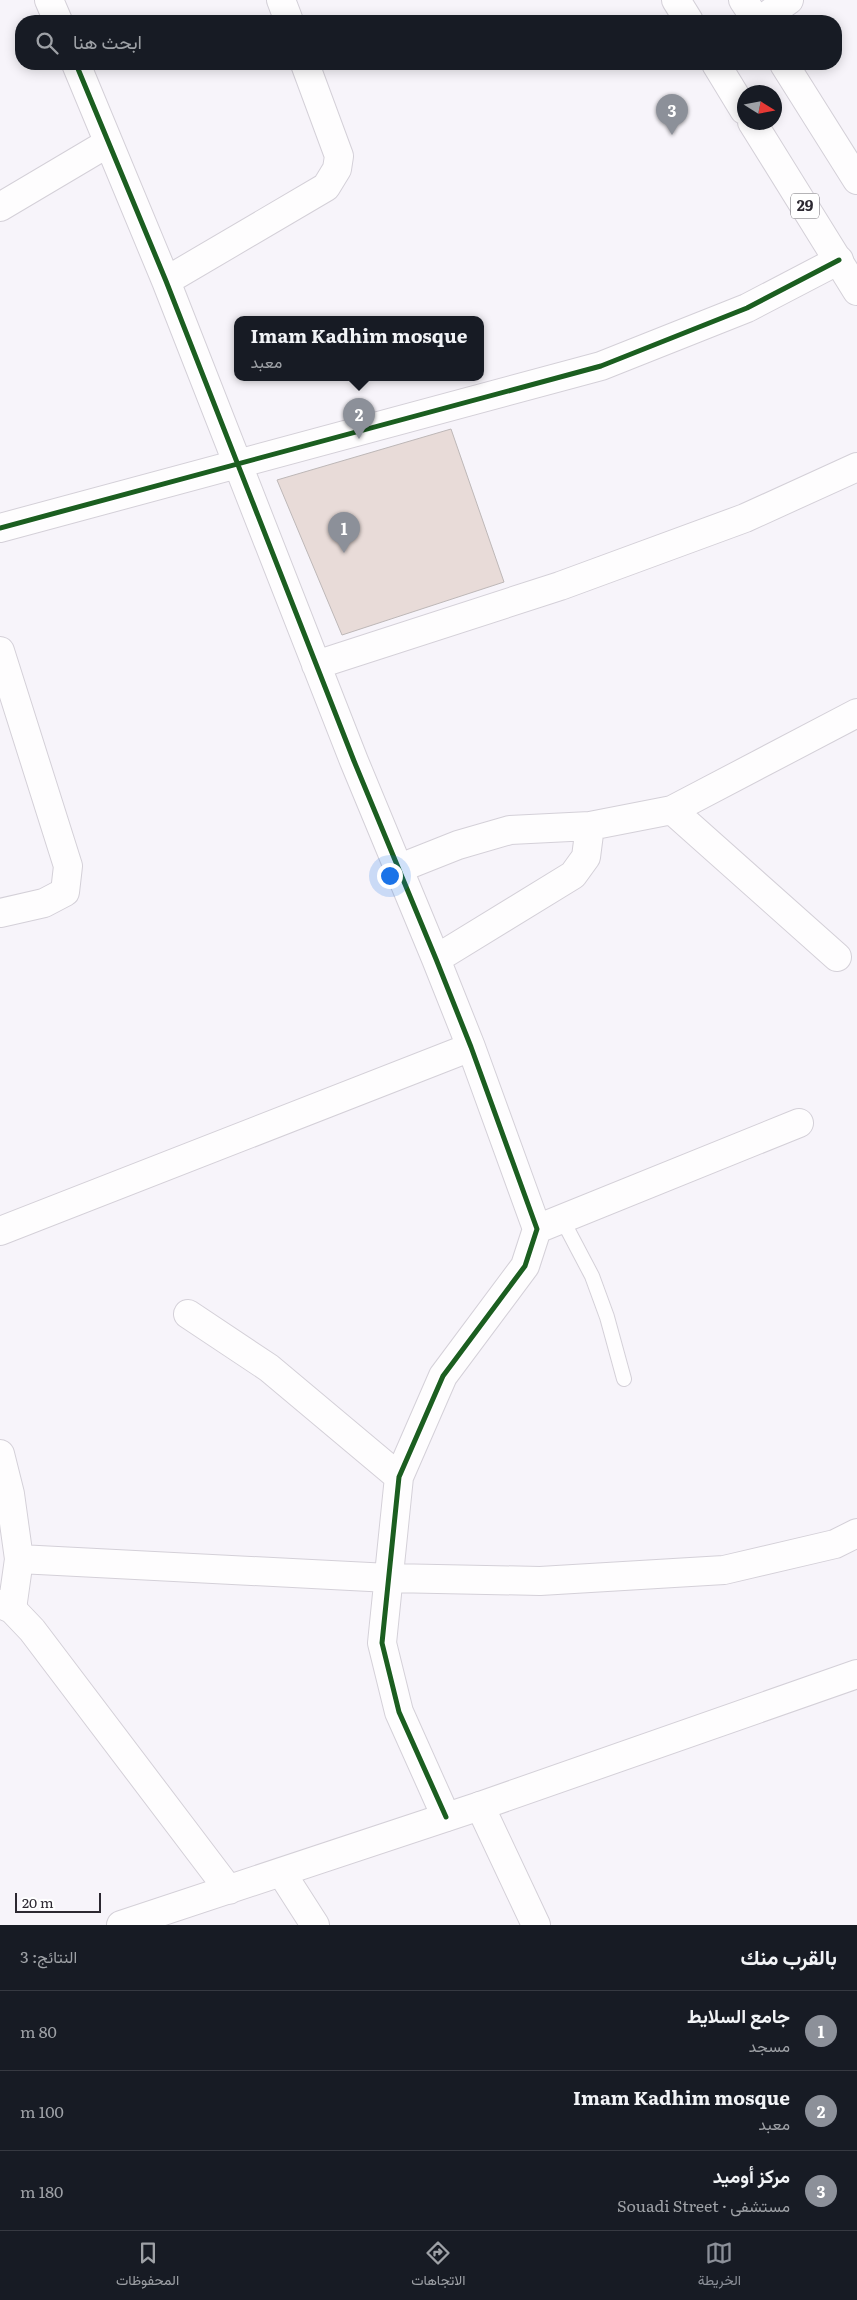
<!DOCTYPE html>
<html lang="ar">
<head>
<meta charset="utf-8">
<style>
	body { margin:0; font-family:Literata,Vazirmatn,serif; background:#20242c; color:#f1f3f6; direction:rtl }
	.compass { position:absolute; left:737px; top:85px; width:45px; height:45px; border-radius:50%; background:#171b24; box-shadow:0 2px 12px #0003; rotate:101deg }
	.scale { position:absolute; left:15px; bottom:12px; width:86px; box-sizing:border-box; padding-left:5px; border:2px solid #2c2831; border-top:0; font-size:14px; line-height:18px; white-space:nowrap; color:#2c2831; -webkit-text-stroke:4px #fff; paint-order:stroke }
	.you { position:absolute; left:389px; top:875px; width:18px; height:18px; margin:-12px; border:4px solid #fff; border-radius:50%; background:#1a73e8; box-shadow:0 0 0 8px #1a73e833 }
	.badge { display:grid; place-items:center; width:32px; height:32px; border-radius:50%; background:#8c9099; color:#fff; font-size:16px; font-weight:700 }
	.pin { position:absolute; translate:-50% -41px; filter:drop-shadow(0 1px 2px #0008) }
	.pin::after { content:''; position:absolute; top:26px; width:18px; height:15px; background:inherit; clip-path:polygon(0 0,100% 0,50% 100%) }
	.popup { position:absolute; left:234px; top:316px; width:250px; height:65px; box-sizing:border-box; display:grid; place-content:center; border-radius:10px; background:#171b24; filter:drop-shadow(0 1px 4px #0005); font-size:16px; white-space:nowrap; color:#9ea1a6 }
	.popup b { font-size:19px; color:#f1f3f6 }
	.popup::after { content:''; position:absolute; left:50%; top:100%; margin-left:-10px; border:10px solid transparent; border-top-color:#171b24 }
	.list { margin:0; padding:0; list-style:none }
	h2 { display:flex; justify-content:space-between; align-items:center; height:65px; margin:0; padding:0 20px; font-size:21px }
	h2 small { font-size:16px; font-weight:400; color:#9ea1a6 }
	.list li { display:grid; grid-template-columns:32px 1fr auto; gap:15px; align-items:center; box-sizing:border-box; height:80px; padding:0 20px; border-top:1px solid #363941 }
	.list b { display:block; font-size:19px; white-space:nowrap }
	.list p { margin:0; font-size:16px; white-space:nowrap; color:#9ea1a6 }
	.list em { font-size:16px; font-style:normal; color:#9ea1a6 }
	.icon { flex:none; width:28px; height:28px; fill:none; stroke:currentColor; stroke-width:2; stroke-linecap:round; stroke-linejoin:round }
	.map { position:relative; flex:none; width:857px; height:1925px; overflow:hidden; direction:ltr }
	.search { position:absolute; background:#171b24; box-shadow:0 2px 12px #0003; left:15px; right:15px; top:15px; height:55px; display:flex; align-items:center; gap:12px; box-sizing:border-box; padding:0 18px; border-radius:20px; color:#9ea1a6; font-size:19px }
	.sheet { height:305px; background:#171b24 }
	nav { display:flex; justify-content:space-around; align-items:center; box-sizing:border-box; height:70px; border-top:1px solid #363941; background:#171b24; font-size:14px; color:#9ea1a6 }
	nav a { display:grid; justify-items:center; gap:2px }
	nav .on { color:#8c9099 }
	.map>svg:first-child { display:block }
	.building { fill:#e8dbd8; stroke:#bdb7b7 }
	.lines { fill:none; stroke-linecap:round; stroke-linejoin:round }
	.lane-casing { stroke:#d4d0d8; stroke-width:16 }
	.street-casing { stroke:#d4d0d8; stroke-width:30 }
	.secondary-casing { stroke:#d4d0d8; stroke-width:30 }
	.primary-casing { stroke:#d4d0d8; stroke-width:30 }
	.lane { stroke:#fefdfe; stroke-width:14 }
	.street { stroke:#fefdfe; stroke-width:28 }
	.secondary { stroke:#fefdfe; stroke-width:28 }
	.primary { stroke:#fefdfe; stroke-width:28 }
	.cycleway-casing { stroke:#fff; stroke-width:8 }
	.cycleway { stroke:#1b5e20; stroke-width:5 }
	.labels { text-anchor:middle; stroke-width:4.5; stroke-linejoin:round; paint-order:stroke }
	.shield { fill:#fff; stroke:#6b686f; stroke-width:1 }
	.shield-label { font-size:15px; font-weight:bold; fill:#2c2831 }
</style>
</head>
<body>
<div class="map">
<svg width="857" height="1925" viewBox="0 0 857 1925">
	<rect width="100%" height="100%" fill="#f7f4fa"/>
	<!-- building -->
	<path class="building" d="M451 429 504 582 342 635 277 480Z"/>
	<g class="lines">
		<!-- lane casing -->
		<g class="lane-casing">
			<path id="lane" d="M562 1219 592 1276 607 1317 624 1379"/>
		</g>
		<!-- street casing -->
		<g class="street-casing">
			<path id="street" d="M49 0 58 21
				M281 0 289 21
				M759 21 789 0
				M76 64 166 281 354 761 436 959 471 1047 537 1229 525 1266 443 1376 399 1477 382 1643 399 1712 446 1817
				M0 207 108 143
				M166 281 326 187 337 169 339 156 305 64
				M0 528 601 366 747 308 839 260
				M0 651 68 866 65 892 44 903 0 913
				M316 665 560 586 745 518 857 467
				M672 810 837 957
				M400 868 458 845 510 830 590 826 672 810 857 713
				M436 959 573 875 586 857 590 826
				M537 1229 799 1123
				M0 1231 471 1047
				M188 1314 269 1368 399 1477
				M0 1454 10 1494 19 1559 12 1609
				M19 1559 389 1578 540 1581 724 1570 835 1544 857 1533
				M480 1806 536 1925"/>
		</g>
		<!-- secondary casing -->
		<g class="secondary-casing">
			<path id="secondary" d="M0 1604 12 1609 32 1630 229 1890
				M281 1872 315 1925
				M121 1925 480 1806 857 1674"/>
		</g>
		<!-- primary casing -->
		<g class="primary-casing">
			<path id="primary" d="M676 0 689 21
				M743 0 757 21
				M716 64 744 110
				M784 64 857 180
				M752 122 857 291"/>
		</g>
		<!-- lane -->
		<use href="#lane" class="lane"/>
		<!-- street -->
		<use href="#street" class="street"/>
		<!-- secondary -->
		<use href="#secondary" class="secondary"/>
		<!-- primary -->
		<use href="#primary" class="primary"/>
		<!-- cycleway casing -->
		<g class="cycleway-casing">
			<path id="cycleway" d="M76 64 166 281 354 761 436 959 471 1047 537 1229 525 1266 443 1376 399 1477 382 1643 399 1712 446 1817
				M0 528 601 366 747 308 839 260"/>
		</g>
		<!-- cycleway -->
		<use href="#cycleway" class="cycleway"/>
	</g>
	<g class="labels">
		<!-- shield labels -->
		<rect class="shield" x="791" y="193.5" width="28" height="25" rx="4"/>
		<g class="shield-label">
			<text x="805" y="211">29</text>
		</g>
	</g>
</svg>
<svg class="compass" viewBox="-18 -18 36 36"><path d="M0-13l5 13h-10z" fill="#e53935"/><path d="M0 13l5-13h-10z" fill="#9ea1a6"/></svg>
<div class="scale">20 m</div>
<div class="you"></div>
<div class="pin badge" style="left:344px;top:553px">1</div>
<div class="pin badge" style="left:359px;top:439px">2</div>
<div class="popup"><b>Imam Kadhim mosque</b>معبد</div>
<div class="pin badge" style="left:672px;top:135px">3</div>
<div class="search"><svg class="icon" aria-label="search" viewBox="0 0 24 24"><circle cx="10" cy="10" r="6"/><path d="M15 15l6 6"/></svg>ابحث هنا</div>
</div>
<section class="sheet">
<h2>بالقرب منك<small>النتائج: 3</small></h2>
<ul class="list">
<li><span class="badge">1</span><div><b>جامع السلايط</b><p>مسجد</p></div><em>80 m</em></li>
<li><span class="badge">2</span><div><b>Imam Kadhim mosque</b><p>معبد</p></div><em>100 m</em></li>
<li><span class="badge">3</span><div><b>مركز أوميد</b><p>مستشفى · Souadi Street</p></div><em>180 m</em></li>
</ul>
</section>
<nav>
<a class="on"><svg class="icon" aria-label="map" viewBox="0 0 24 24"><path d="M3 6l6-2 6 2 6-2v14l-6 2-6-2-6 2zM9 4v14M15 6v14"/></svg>الخريطة</a>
<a><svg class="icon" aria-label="directions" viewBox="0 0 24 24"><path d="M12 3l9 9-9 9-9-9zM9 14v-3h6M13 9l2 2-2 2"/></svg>الاتجاهات</a>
<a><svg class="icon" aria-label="saved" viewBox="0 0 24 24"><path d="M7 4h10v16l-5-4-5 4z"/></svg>المحفوظات</a>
</nav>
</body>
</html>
